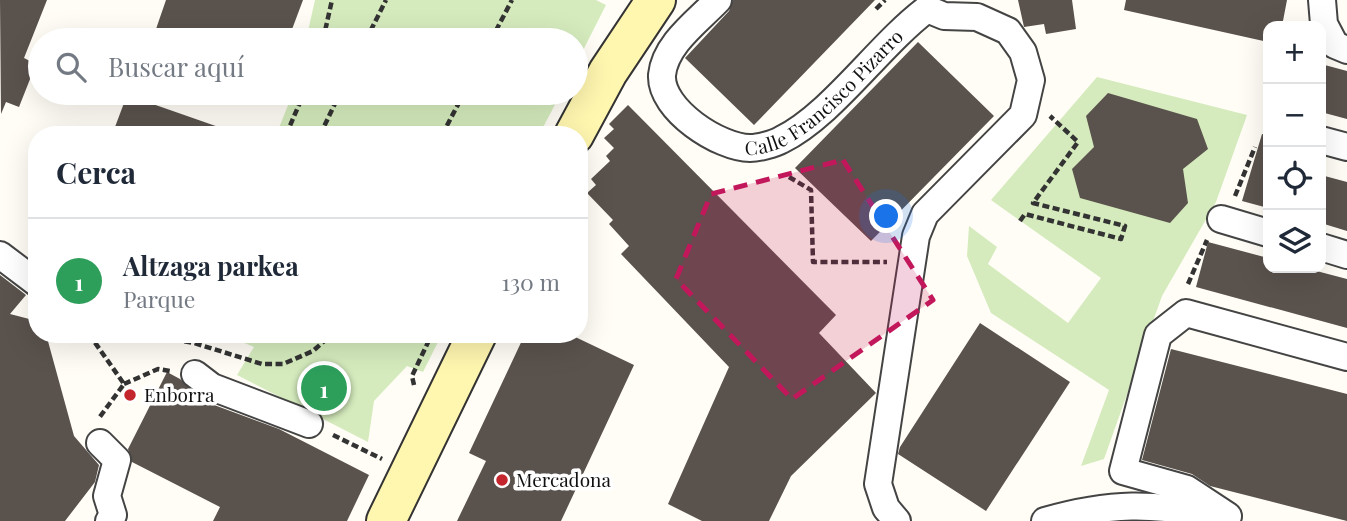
<!DOCTYPE html>
<html lang="es">
<head>
<meta charset="utf-8">
<style>
	body { margin:0; font-family:"Playfair Display",serif; background:#f2f2f3; color:#1f2937 }
	.controls { position:absolute; right:21px; top:21px; display:grid; overflow:hidden; border-radius:14px; box-shadow:0 7px 28px #0002 }
	.controls button { width:63px; height:63px; display:grid; place-items:center; padding:0; border:0; border-bottom:2px solid #e0e1e3; background:#fff; color:#1f2937; font:35px sans-serif }
	.you { position:absolute; left:887px; top:217px; width:24px; height:24px; margin:-18px; border:5px solid #fff; border-radius:50%; background:#1a73e8; box-shadow:0 0 0 10px #1a73e833 }
	.badge { display:grid; place-items:center; width:46px; height:46px; border-radius:50%; background:#0f766e; color:#fff; font-size:23px; font-weight:700 }
	.pin { position:absolute; translate:-50% -50%; border:4px solid #fff; box-shadow:0 2px 7px #0006 }
	.list { margin:0; padding:0; list-style:none }
	h2 { display:flex; justify-content:space-between; align-items:center; height:91px; margin:0; padding:0 28px; font-size:30px }
	h2 small { font-size:23px; font-weight:400; color:#747a83 }
	.list li { display:grid; grid-template-columns:46px 1fr auto; gap:21px; align-items:center; box-sizing:border-box; height:126px; padding:0 28px; border-top:2px solid #e0e1e3 }
	.list b { display:block; font-size:26px; white-space:nowrap }
	.list p { margin:0; font-size:23px; white-space:nowrap; color:#747a83 }
	.list em { font-size:23px; font-style:normal; color:#747a83 }
	.icon { flex:none; width:38px; height:38px; fill:none; stroke:currentColor; stroke-width:2; stroke-linecap:round; stroke-linejoin:round }
	.map { position:relative; flex:none; width:1347px; height:521px; overflow:hidden }
	.search { position:absolute; background:#fff; box-shadow:0 7px 28px #0002; left:28px; top:28px; width:560px; height:77px; display:flex; align-items:center; gap:18px; box-sizing:border-box; padding:0 24px; border-radius:38px; color:#747a83; font-size:26px }
	.panel { position:absolute; background:#fff; box-shadow:0 7px 28px #0002; left:28px; top:126px; width:560px; height:217px; border-radius:28px }
	.map>svg:first-child { display:block }
	.green { fill:#d5ebbd }
	.building { fill:#5a524d }
	.lines { fill:none; stroke-linecap:round; stroke-linejoin:round }
	.street-casing { stroke:#444; stroke-width:30 }
	.secondary-casing { stroke:#333; stroke-width:42 }
	.path { stroke:#333; stroke-width:4.5; stroke-dasharray:7 3.5; stroke-linecap:butt }
	.street { stroke:#fff; stroke-width:26 }
	.secondary { stroke:#fff6b0; stroke-width:38 }
	.marked { fill:#c2185b; fill-opacity:0.2; stroke:#c2185b; stroke-width:5; stroke-dasharray:14 9; stroke-linejoin:round }
	.poi-dot { fill:#c4262e; stroke:#fff; stroke-width:2.5 }
	.labels { text-anchor:middle; stroke-width:7; stroke-linejoin:round; paint-order:stroke }
	.street-label { font-size:19px; fill:#111; stroke:#fff }
	.poi-label { font-size:19px; fill:#111; stroke:#fff; text-anchor:start }
</style>
</head>
<body>
<div class="map">
<svg width="1347" height="521" viewBox="0 0 1347 521">
	<rect width="100%" height="100%" fill="#fffdf5"/>
	<!-- green -->
	<path class="green" d="M315 0H596L606 5 576 64V40H306Z
		M1097 77 1247 115 1216 202 1162 296 1104 459 1081 466 1109 390 991 313 967 256 969 226 997 247 988 264 1068 323 1101 278 991 200Z
		M293 93H561L539 135H276Z
		M223 334H442L423 372 407 366 374 401 368 442 237 375 254 347Z"/>
	<!-- building -->
	<path class="building" d="M0 0H47L24 58 36 64 19 107 6 102 1 114Z
		M166 0H303L288 40H184L156 29Z
		M733 0H875L754 125 685 58 729 11Z
		M1018 0H1072L1076 29 1046 34 1044 24 1024 27Z
		M1126 0H1287L1282 26H1268V42L1124 10Z
		M918 42 994 116 871 241 795 168Z
		M1321 64 1347 71V119L1321 112Z
		M1108 93 1197 119 1208 149 1183 169 1188 203 1170 223 1080 198 1072 169 1094 147 1086 116Z
		M127 95 230 131 229 135H112Z
		M628 105 836 315 819 333 876 393 791 476 769 521H702L668 504 729 367 621 254 629 246 609 224 613 220 587 193 596 185 591 179 610 161 606 156 614 148 604 138 614 129 609 124Z
		M1262 134 1268 135V208L1242 201Z
		M1321 175 1347 182V231L1321 223Z
		M1208 242 1268 258V268H1305L1347 279V328L1196 287Z
		M0 275 26 295 10 314 37 321V334H46L74 436 99 465 95 482 65 521H0Z
		M980 323 1070 382 986 511 898 454 900 447Z
		M525 334H569L634 365 561 521H457L486 461 469 453Z
		M1171 349 1347 394V521L1210 486 1192 474 1142 460Z
		M167 372 180 379 206 402 279 429 369 475 347 521H213L220 507 132 462 128 449Z"/>
	<g class="lines">
		<!-- street casing -->
		<g class="street-casing">
			<g id="street">
				<path id="s1" d="M718 0C698 21 665 44 662 75 660 110 720 148 750 148 758 148 774 144 781 140 832 115 879 45 927 9"/>
				<path d="M1322 0 1324 24 1335 45 1347 50"/>
				<path d="M1321 140 1347 147"/>
				<path d="M1221 219 1268 233"/>
				<path d="M1321 247 1347 255"/>
				<path d="M0 255 37 283"/>
				<path d="M195 374 212 387 309 424"/>
				<path d="M100 443 117 460 107 496 113 515 109 521"/>
				<path d="M1228 516 1187 489 1123 471 1158 335 1186 313 1347 357"/>
				<path d="M897 521 886 508 878 484 916 236 925 214 1023 115 1031 80 1023 52 1008 31 977 17 944 16 927 9"/>
				<path d="M1045 521C1111 502 1152 503 1219 516"/>
			</g>
		</g>
		<!-- secondary casing -->
		<g class="secondary-casing">
			<path id="secondary" d="M574 135 608 72 656 0
				M386 521 477 334"/>
		</g>
		<!-- path -->
		<path class="path" d="M876 9 885 0
			M323 40 332 0
			M366 40 386 0
			M491 40 512 0
			M286 135 304 93
			M320 135 340 93
			M442 135 464 93
			M789 177 811 190 813 262H887
			M1235 196 1255 147
			M1020 221 1025 214 1121 239 1125 226 1033 203 1078 142 1050 116
			M1188 284 1207 240
			M89 334 124 384 99 418
			M143 334 194 343 262 364H283L313 351 332 334
			M124 384 158 369 170 371
			M414 385 412 376 432 334
			M333 435 382 459"/>
		<!-- street -->
		<use href="#street" class="street"/>
		<!-- secondary -->
		<use href="#secondary" class="secondary"/>
	</g>
	<!-- marked area -->
	<path class="marked" d="M843 160 933 300 792 399 676 279 711 194Z"/>
	<!-- markers -->
	<g class="poi-dot">
		<circle cx="130" cy="395" r="7"/>
		<circle cx="502" cy="480" r="7"/>
	</g>
	<g class="labels">
		<!-- street labels -->
		<g class="street-label">
			<text dy="7" stroke="none"><textPath href="#s1" startOffset="312">Calle Francisco Pizarro</textPath></text>
		</g>
		<!-- poi labels -->
		<g class="poi-label">
			<text x="144" y="402">Enborra</text>
			<text x="516" y="487">Mercadona</text>
		</g>
	</g>
</svg>
<div class="controls">
<button>+</button>
<button>−</button>
<button><svg class="icon" aria-label="locate" viewBox="0 0 24 24"><circle cx="12" cy="12" r="6"/><path d="M12 2v4M12 18v4M2 12h4M18 12h4"/></svg></button>
<button><svg class="icon" aria-label="layers" viewBox="0 0 24 24"><path d="M12 4l9 5-9 5-9-5zM3 14l9 5 9-5"/></svg></button>
</div>
<div class="you"></div>
<div class="pin badge" style="left:324px;top:388px;background:#2e9e5b">1</div>
<div class="search"><svg class="icon" aria-label="search" viewBox="0 0 24 24"><circle cx="10" cy="10" r="6"/><path d="M15 15l6 6"/></svg>Buscar aquí</div>
<section class="panel">
<h2>Cerca<small></small></h2>
<ul class="list">
<li><span class="badge" style="background:#2e9e5b">1</span><div><b>Altzaga parkea</b><p>Parque</p></div><em>130 m</em></li>
</ul>
</section>
</div>
</body>
</html>
